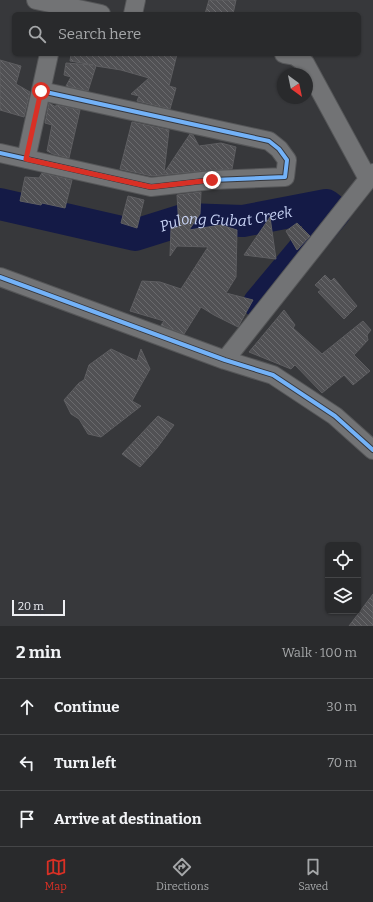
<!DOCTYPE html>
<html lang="en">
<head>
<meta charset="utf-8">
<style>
	body { margin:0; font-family:Bitter,serif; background:#313234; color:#f1f3f6 }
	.controls { position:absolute; right:12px; bottom:12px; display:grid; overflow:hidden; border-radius:6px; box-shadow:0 1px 3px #0004 }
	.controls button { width:36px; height:36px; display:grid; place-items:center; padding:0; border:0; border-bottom:1px solid #454648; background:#292a2c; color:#f1f3f6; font:20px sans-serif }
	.compass { position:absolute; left:277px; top:68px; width:36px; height:36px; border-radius:50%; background:#292a2c; box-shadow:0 1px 3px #0004; rotate:147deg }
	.scale { position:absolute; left:12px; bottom:10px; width:53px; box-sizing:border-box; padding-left:4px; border:2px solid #edeef2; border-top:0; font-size:11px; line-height:14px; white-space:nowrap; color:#edeef2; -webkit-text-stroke:3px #35373d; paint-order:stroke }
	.stop { position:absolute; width:12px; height:12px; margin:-9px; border:3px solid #d93025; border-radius:50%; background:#fff }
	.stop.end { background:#d93025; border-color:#fff; box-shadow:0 1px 4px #0008 }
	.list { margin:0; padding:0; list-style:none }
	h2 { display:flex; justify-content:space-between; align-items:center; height:52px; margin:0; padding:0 16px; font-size:17px }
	h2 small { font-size:13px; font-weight:400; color:#a5a7a9 }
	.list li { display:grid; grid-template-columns:26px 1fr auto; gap:12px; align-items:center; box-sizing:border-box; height:56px; padding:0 16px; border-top:1px solid #454648 }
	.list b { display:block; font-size:15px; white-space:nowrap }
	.list em { font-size:13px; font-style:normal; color:#a5a7a9 }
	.icon { flex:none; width:22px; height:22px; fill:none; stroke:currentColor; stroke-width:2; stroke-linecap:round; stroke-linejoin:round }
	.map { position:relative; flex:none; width:373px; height:626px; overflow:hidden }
	.search { position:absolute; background:#292a2c; box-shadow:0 1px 3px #0004; left:12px; right:12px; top:12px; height:44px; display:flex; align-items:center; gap:10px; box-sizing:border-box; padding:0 14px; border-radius:6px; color:#a5a7a9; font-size:15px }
	.sheet { height:220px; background:#292a2c }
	nav { display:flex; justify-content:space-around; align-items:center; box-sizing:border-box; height:56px; border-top:1px solid #454648; background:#292a2c; font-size:11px; color:#a5a7a9 }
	nav a { display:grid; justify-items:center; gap:2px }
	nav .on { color:#d93025 }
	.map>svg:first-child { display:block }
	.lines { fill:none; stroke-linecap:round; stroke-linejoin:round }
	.river { stroke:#141a46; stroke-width:32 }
	.building { fill:url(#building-back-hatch); stroke:#5e5e61 }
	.minor-casing { stroke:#555658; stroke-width:20 }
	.minor { stroke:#727375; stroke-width:18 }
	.cycleway-casing { stroke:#35373d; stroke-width:6 }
	.cycleway { stroke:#73b2f8; stroke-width:4 }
	.route { stroke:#d93025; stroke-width:5 }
	.labels { text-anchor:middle; stroke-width:3; stroke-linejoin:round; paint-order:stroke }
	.water-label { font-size:15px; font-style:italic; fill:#c6d1f3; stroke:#35373d }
</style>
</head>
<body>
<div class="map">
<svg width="373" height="626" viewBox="0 0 373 626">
	<defs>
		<pattern id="building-back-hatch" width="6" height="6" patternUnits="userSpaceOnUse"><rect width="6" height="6" fill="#515154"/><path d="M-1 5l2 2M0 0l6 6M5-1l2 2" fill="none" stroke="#6a6a6d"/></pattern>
	</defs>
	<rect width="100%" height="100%" fill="#37383b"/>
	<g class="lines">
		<!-- river -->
		<path class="river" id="s1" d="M0 204 135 235 186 219 243 221 326 205 335 212 259 303"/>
	</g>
	<!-- building -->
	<path class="building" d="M209 0H236L233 14H205Z
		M71 54H177L169 86 176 88 170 109 137 101 139 96 131 94 149 78 121 70 96 66 88 91 66 86 71 77 64 75 66 63 93 65 70 61Z
		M0 60 21 66 16 84 30 92 24 117 0 110Z
		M49 103 56 107V105L80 110 69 158 53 154 47 151 52 125 45 123Z
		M132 122 169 130 164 173 190 134 193 135 199 146 221 143 236 147 232 169 211 170 152 176 120 169Z
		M42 173 72 180 65 208 42 203 41 205 20 201 25 177 39 178Z
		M201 192 200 214 189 230 221 225 237 230 236 277 226 293 253 300 238 327 214 315 201 307 184 334 161 325 164 321 130 311 142 281 160 282 181 289 208 247 177 246 170 256 171 228 179 227 177 195Z
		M128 196 144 200 137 228 121 223Z
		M270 217 276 259 244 255Z
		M297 223 310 236 297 250 286 231Z
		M325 275 331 281 334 278 357 306 344 319 318 292 321 290 315 285Z
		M284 310 295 325 293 328 322 354 363 321 371 330 367 335 368 340 354 355 370 371 353 385 344 375 322 393 295 365 291 369 249 352Z
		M111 349 137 361 141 349 150 369 132 401 141 406 101 437 88 434 79 419 71 414 64 400 79 383 84 380 89 365Z
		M158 416 174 425 157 448 140 467 122 454Z
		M373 594V626H349Z"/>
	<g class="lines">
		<!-- minor casing -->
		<g class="minor-casing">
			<path id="minor" d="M36 0 101 14
				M133 14 136 0
				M284 54 295 56 305 63 368 179
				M0 153 151 187 212 180 285 177 287 160 279 149 269 141 41 91
				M26 159 49 54
				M0 277 225 360 273 375 335 416 373 450
				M225 360 373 173"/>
		</g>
		<!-- minor -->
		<use href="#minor" class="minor"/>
		<!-- cycleway casing -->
		<g class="cycleway-casing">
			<path id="cycleway" d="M0 153 151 187 212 180 285 177 287 160 279 149 269 141 41 91
				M0 277 225 360 273 375 335 416 373 450"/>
		</g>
		<!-- cycleway -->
		<use href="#cycleway" class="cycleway"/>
	</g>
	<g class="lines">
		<!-- route -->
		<path class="route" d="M41 91 26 159 151 187 212 180"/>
	</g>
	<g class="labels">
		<!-- water labels -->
		<g class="water-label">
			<text dy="5" stroke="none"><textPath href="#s1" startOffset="232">Pulong Gubat Creek</textPath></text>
		</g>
	</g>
</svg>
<div class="controls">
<button><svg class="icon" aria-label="locate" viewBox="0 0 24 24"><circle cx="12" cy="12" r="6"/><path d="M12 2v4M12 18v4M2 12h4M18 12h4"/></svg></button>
<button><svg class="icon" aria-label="layers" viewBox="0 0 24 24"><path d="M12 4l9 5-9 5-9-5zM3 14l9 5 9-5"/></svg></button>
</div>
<svg class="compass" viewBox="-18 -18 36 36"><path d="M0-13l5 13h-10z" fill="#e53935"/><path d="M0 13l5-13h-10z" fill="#a5a7a9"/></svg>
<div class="scale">20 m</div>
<div class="stop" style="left:41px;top:91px"></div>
<div class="stop end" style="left:212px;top:180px"></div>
<div class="search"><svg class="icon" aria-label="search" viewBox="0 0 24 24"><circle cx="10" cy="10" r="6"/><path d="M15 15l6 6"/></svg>Search here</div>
</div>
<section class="sheet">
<h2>2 min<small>Walk · 100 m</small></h2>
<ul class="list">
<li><svg class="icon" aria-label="ahead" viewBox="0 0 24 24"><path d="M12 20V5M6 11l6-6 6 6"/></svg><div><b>Continue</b></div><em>30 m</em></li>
<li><svg class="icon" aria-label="left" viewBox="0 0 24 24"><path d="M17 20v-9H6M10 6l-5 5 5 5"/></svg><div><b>Turn left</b></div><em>70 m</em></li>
<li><svg class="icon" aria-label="arrive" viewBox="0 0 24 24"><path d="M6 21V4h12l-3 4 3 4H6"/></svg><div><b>Arrive at destination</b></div></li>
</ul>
</section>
<nav>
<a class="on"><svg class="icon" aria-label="map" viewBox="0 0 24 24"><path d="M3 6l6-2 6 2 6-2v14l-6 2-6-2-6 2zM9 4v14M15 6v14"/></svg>Map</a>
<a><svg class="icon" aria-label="directions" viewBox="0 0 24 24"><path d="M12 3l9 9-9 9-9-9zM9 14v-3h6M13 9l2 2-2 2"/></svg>Directions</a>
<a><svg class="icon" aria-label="saved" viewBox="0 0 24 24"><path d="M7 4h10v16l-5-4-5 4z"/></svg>Saved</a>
</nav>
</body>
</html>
